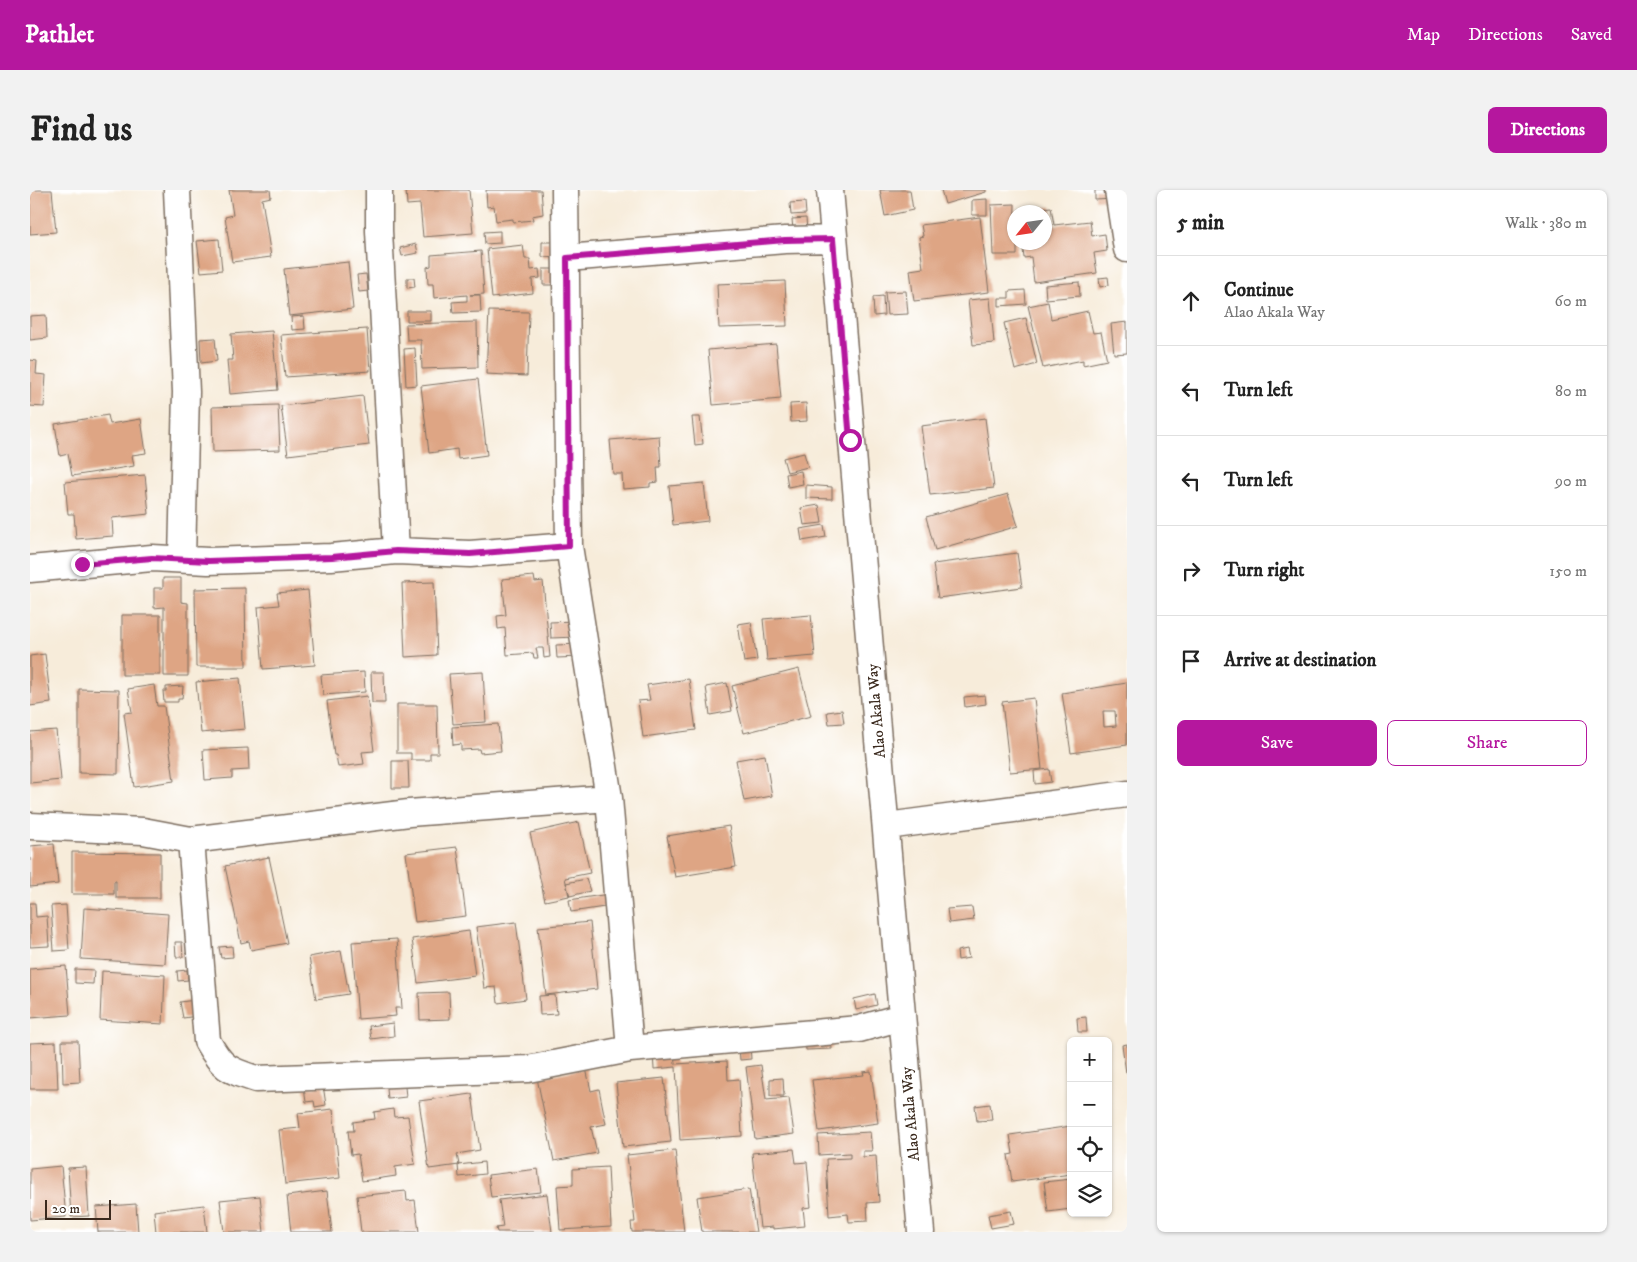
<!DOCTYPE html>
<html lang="en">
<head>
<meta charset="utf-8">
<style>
	body { margin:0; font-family:"IM FELL DW Pica",serif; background:#f2f2f2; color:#222 }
	.controls { position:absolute; right:15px; bottom:15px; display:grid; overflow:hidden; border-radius:8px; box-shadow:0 1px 4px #0004 }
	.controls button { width:45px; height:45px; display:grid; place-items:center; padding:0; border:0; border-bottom:1px solid #e0e0e0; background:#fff; color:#222; font:25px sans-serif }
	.compass { position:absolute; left:977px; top:15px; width:45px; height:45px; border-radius:50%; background:#fff; box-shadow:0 1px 4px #0004; rotate:240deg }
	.scale { position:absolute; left:15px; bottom:12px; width:66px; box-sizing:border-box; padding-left:5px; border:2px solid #3b2a1e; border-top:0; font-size:14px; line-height:18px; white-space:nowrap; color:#3b2a1e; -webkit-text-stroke:4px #fff; paint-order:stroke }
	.stop { position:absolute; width:15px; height:15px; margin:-11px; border:4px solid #b5179e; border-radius:50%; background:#fff }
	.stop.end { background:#b5179e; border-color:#fff; box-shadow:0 1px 5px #0008 }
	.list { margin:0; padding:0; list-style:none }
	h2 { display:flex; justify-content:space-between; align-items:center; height:65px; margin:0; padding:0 20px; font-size:21px }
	h2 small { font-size:16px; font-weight:400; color:#767676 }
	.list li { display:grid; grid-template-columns:32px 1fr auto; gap:15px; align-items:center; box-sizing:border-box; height:90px; padding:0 20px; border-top:1px solid #e0e0e0 }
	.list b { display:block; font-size:19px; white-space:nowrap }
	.list p { margin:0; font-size:16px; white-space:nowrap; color:#767676 }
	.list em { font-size:16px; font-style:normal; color:#767676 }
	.actions { display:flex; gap:10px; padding:15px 20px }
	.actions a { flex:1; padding:11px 0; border:1px solid #b5179e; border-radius:8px; text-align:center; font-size:18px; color:#b5179e }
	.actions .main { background:#b5179e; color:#fff }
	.icon { flex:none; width:28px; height:28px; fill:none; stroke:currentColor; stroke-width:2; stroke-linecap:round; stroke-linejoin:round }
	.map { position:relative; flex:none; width:1097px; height:1042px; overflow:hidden; border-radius:8px }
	header { display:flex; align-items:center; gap:30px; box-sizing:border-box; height:70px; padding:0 25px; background:#b5179e; color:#fff }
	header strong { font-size:24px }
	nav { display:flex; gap:28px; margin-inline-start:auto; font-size:18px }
	.intro { display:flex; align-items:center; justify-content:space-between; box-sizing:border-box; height:120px; padding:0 30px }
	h1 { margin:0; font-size:35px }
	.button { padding:12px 22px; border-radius:8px; background:#b5179e; color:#fff; font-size:18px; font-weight:700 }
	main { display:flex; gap:30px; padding:0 30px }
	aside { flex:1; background:#fff; border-radius:8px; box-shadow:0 1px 4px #0004 }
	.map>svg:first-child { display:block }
	.building { fill:#dea584; fill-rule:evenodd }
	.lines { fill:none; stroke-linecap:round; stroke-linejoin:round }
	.minor-casing { stroke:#7d6e60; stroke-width:29 }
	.minor { stroke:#fff; stroke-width:26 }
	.route { stroke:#b5179e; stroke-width:6 }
	.labels { text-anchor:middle; stroke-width:4.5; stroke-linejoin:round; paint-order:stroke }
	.street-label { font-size:15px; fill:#3b2a1e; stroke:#fff }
</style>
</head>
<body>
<header>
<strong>Pathlet</strong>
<nav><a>Map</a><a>Directions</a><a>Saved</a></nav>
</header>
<div class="intro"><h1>Find us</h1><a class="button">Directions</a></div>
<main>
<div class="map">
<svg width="1097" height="1042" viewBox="0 0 1097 1042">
	<rect width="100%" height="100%" fill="#fff"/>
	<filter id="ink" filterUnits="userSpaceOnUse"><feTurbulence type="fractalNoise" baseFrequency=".02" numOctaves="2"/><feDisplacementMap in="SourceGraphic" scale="10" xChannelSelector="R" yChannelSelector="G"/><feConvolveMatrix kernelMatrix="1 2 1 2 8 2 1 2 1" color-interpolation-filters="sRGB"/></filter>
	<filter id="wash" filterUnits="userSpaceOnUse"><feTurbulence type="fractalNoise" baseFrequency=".0096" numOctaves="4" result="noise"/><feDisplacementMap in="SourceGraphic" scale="20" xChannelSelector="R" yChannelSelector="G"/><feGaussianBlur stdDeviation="1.12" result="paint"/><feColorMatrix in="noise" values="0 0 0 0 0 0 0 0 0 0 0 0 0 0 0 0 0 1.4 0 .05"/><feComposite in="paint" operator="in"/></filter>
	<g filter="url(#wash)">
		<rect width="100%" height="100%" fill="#f7ecda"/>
		<g id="blocks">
			<!-- building -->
			<path class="building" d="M0 0H22L26 42 0 44Z
				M199 0H240L241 7 232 9 241 67 202 72 195 27 203 25Z
				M376 0H439L443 43 393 47 390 14 377 15Z
				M456 0H511L513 24 502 26 503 30 483 32V29L466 31 464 16 457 17Z
				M850 0H880L883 20 855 26Z
				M911 0H956V2L915 14Z
				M1065 0H1083L1084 9 1065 10Z
				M957 9V25H942V10Z
				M775 12 776 24 761 25 760 13Z
				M985 14 984 52H987V65H963L961 15Z
				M1021 17 1024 35 1060 31 1062 46 1075 44 1077 61 1064 63 1067 83 1004 92 1001 67 994 68 992 52H1014V22H994V20Z
				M950 27 959 102 884 111 880 80 893 78 889 47 893 46 891 35Z
				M776 28 777 40H763L762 29Z
				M470 41V53L455 54 454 42Z
				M189 49 192 80 171 82 167 51Z
				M512 52H529L528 68 512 67Z
				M386 54 388 63 372 66 370 58Z
				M493 55 495 69H500L501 80 509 79 510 88 502 89 503 103 462 108 457 59Z
				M451 61 454 104 440 105H450L451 122 423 123 422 112 437 111V105L404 108 403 94H398L397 77 401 76V65Z
				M318 72 323 119 259 126 254 79Z
				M513 79H525V95H513Z
				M336 84 338 101 329 102 327 85Z
				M1078 87 1079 95 1070 97 1069 88Z
				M377 88H384L385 97 377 98Z
				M755 91 757 136 689 138 687 94Z
				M1049 92 1050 106 1016 109 1015 95Z
				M995 100 996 114 969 116V108H979V101Z
				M876 101 878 124 857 125 855 102Z
				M853 106 854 125 844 126 843 107Z
				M960 108 964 153 943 155 938 110Z
				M1018 112 1021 129 1058 121 1063 143 1071 142 1077 170 1053 175V170L1013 178 998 116Z
				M377 121H401V131H377Z
				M459 121 499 122 497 186 456 184Z
				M16 125 17 148 0 150V126Z
				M274 126 275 139 262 140 261 127Z
				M996 128 1007 174 985 180 974 133Z
				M447 132 448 177 392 179 391 150H377L376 134Z
				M1097 132V163L1084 164 1081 134Z
				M337 139 340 181 255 187 251 145Z
				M242 141 248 200 200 204 197 170H203L201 144Z
				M185 148 187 171 171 173 170 149Z
				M746 154 751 209 683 215 678 160Z
				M385 158 387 195 376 196 374 159Z
				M0 170 7 171 6 184 16 185 14 217 0 216Z
				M448 189 457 265 428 269 427 259 399 263 391 196Z
				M333 206 339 255 258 265 251 216Z
				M776 213 777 231 761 232 760 214Z
				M248 215 250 260 183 262 182 217Z
				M78 225 80 234 111 229 116 263 102 265 104 276 42 286 38 264 30 266 25 234Z
				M662 227H670L673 254 665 255Z
				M955 228 964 298 900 305 891 236Z
				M629 246 631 277H627L628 292 620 293V297L593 299 592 284H583L580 250Z
				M774 263 778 277 757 282 753 268Z
				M771 281 773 294 758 297 756 284Z
				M115 285 119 324 82 328 83 346 46 349 44 324H38L35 292Z
				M674 293 678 331 643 335 639 296Z
				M776 295 802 297V309L776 308Z
				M978 304 988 336 905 360 896 327Z
				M789 315 792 333 774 335 771 318Z
				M794 335 796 347 772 351 770 339Z
				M987 363 992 397 908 408 903 374Z
				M504 386 505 392 513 391 520 467 514 468 513 458H506L508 468H504L503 463 477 465 475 438 468 439 467 426 476 425 472 389Z
				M133 388H151V412L158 413V486H134V417L124 418V398H133Z
				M404 392 407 465 375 467 372 393Z
				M215 398 216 477H166L165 399Z
				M278 400 285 475 233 479 228 417 249 415 247 403Z
				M92 425H130V485H92Z
				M781 425 785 466 737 470 733 429Z
				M545 431 546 447 521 448 520 432Z
				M721 432 727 470 714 472 708 434Z
				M550 454V467L527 468 526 455Z
				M15 464 21 513 0 516V466Z
				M769 479 781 526 714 543 702 496Z
				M334 482 335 502 293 505 291 485Z
				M341 482H354L355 513H342Z
				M453 482 456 532 423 534 419 484Z
				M210 488 215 539 171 543 166 492Z
				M659 489 666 540 613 547 608 511 620 510 617 495Z
				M697 493 702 521 680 525 676 497Z
				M1097 493V555L1041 563 1032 503ZM1073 521H1085L1086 536 1074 537Z
				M124 495 127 516H134L144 591 104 597 94 523 102 522 98 499Z
				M153 496 152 509H148V512H134L133 501H136V497Z
				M49 499 89 500 88 584 49 583Z
				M955 505 956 514 935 517 934 507Z
				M337 506 344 561 332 562 334 574 308 577 306 565H304L297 511Z
				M1004 508 1012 579 980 582 972 512Z
				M367 514H407L408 563H400V570H381V563H367Z
				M812 520 814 533 799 534 797 522Z
				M468 534 471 561 450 563 449 559 431 560V554L423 555 422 537Z
				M26 540 31 590 0 593V542Z
				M218 558 219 580 202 581V588L175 590 173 560Z
				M735 565 742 606 714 611 706 570Z
				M362 571H378L379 598H362Z
				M1019 579 1021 592 1005 594 1004 581Z
				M549 632 560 683 535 688 539 706 515 711 500 643Z
				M699 636 706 677 645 687 637 646Z
				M24 654 28 694 0 697V656Z
				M427 657 436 726 385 732 376 663Z
				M42 662 130 663V708H86V691H84V704H42Z
				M239 667 257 753 221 760 219 751 211 753 195 676Z
				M556 689 560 701 540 706 536 693Z
				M579 704 581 716 541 722 539 710Z
				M0 713H5L6 727 17 726 19 756 0 757Z
				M36 715 39 760 24 761 21 716Z
				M942 717 944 730 919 733 917 719Z
				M54 718 138 724 135 774 51 769Z
				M486 732 496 809 468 813 466 797 454 798 446 737Z
				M560 732 567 799 516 805 508 737Z
				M439 741 445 786 388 793 382 749Z
				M367 749 372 818H365L366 826 328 829 322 752Z
				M145 752H152L153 767H146Z
				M202 756 203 767 191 768 189 757Z
				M937 759 939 768 928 770 927 761Z
				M311 761 319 804 286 809 279 767Z
				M36 776 40 825 0 828V779Z
				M45 779 64 780 63 794 45 793Z
				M157 780 158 790 148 791 147 781Z
				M72 781 135 785 133 834 70 830Z
				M419 802 420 829 390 830 389 803Z
				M845 804 847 815 826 820 824 809Z
				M525 805 527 824 510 825 509 806Z
				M165 810 168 826 153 828 150 812Z
				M1056 827 1057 842H1048L1047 828Z
				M363 833 364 846 341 849 339 836Z
				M801 845 802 859 776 860 775 847Z
				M32 851H48L50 892 33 893Z
				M26 852 28 899H0V853Z
				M1097 854V883H1096L1092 855Z
				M709 856H720L721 869 710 870Z
				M644 861 645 874 697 871 698 890 709 889 712 946 650 950 646 877 624 879 623 863Z
				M731 875 736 910 759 908 764 944 725 949 716 877Z
				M556 878 561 901 569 899 576 934 561 937 567 963 524 971 507 888Z
				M841 881 848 933 789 941 782 890 834 885 833 882Z
				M374 887 376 907 358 909 356 889Z
				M634 888 641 952 593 957 586 893Z
				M753 888 754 906H740V889Z
				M293 895 296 915 285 917 284 911 276 912 274 898Z
				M442 904 450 960 427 964 429 975 399 979 389 911Z
				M960 914 962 930 947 931 945 916Z
				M303 919 310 988 255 994 249 940 270 938 268 923Z
				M363 919 364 927 378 926 385 974 365 977 366 986 332 991 328 964 321 965 318 941H324L323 932 345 929 344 922Z
				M1041 936V984L982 992 978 965 983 964 980 945Z
				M840 942 842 961H833V967L846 966 849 1012 837 1013 838 1031 819 1032 818 1024 799 1026 796 969 820 968V963L789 965 788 945Z
				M764 959 766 973 777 972 781 1017 773 1018 775 1036 743 1039V1037L730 1038 722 963Z
				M645 960 654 1042H602L601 1032H605L597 965Z
				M454 972 455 984 429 987 428 975Z
				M31 976 36 1027 0 1030V979Z
				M56 977 59 1026 41 1027 38 978Z
				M578 977 581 1037 530 1040 527 996 543 995V979Z
				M508 979 511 1002 461 1007 458 985Z
				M1041 989V1019L1018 1022 1014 992Z
				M719 999 726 1042H672L667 1007Z
				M297 1001 302 1042H261L257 1006Z
				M376 1001 377 1011 385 1010 389 1042H331L327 1006Z
				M517 1004 522 1042H467L466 1038 473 1037 469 1010Z
				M230 1006 234 1042H194L190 1010Z
				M106 1014 108 1042H68L66 1017Z
				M174 1015 177 1042H126L124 1021Z
				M981 1021 984 1034 961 1038 958 1025Z"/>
		</g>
	</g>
	<g filter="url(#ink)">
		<use href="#blocks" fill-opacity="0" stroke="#7d6e60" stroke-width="1"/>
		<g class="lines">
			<!-- minor casing -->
			<g class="minor-casing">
				<path id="minor" d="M147 0 156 202 152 369
					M349 0V41L366 361
					M535 0 539 356 579 608 600 859
					M800 0 891 1042
					M1088 0 1097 59
					M537 68 755 50 803 49
					M0 379 122 368 178 371 301 367 366 361 440 364 539 356
					M0 636 113 641 161 650 379 623 579 608
					M857 636 1097 604
					M161 650 177 851C192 878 198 880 226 889L498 879 600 859 829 839 872 827"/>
			</g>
			<!-- minor -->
			<use href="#minor" class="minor"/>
		</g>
	</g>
	<g class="lines" filter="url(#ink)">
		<!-- route -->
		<path class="route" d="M52 374 122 368 178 371 302 367 366 361 440 364 539 356 537 68 755 50 803 49 820 250"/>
	</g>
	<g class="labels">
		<!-- street labels -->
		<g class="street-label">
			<text transform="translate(846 521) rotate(-95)" y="5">Alao Akala Way</text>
			<text transform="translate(880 924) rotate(-95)" y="5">Alao Akala Way</text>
		</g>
	</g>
</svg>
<div class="controls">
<button>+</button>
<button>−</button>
<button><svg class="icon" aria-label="locate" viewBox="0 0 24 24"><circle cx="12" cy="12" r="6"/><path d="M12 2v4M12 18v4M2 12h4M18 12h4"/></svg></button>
<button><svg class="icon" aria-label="layers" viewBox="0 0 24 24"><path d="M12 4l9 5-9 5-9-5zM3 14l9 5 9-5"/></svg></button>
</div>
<svg class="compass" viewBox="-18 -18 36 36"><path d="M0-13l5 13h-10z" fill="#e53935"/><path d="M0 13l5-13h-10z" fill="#767676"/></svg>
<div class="scale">20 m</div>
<div class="stop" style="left:820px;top:250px"></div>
<div class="stop end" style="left:52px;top:374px"></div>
</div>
<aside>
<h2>5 min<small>Walk · 380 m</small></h2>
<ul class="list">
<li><svg class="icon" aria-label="ahead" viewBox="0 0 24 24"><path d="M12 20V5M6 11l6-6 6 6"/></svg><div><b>Continue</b><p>Alao Akala Way</p></div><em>60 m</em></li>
<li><svg class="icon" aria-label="left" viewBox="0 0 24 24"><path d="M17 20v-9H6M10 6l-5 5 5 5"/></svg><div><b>Turn left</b></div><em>80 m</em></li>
<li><svg class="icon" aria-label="left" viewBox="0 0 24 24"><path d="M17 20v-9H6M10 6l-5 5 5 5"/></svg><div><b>Turn left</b></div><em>90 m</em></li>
<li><svg class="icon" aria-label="right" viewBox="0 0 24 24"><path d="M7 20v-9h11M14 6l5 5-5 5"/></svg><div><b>Turn right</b></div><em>150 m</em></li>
<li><svg class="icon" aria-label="arrive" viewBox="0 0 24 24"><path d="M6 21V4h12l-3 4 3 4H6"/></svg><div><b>Arrive at destination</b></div></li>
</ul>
<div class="actions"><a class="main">Save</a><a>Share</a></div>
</aside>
</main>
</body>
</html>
